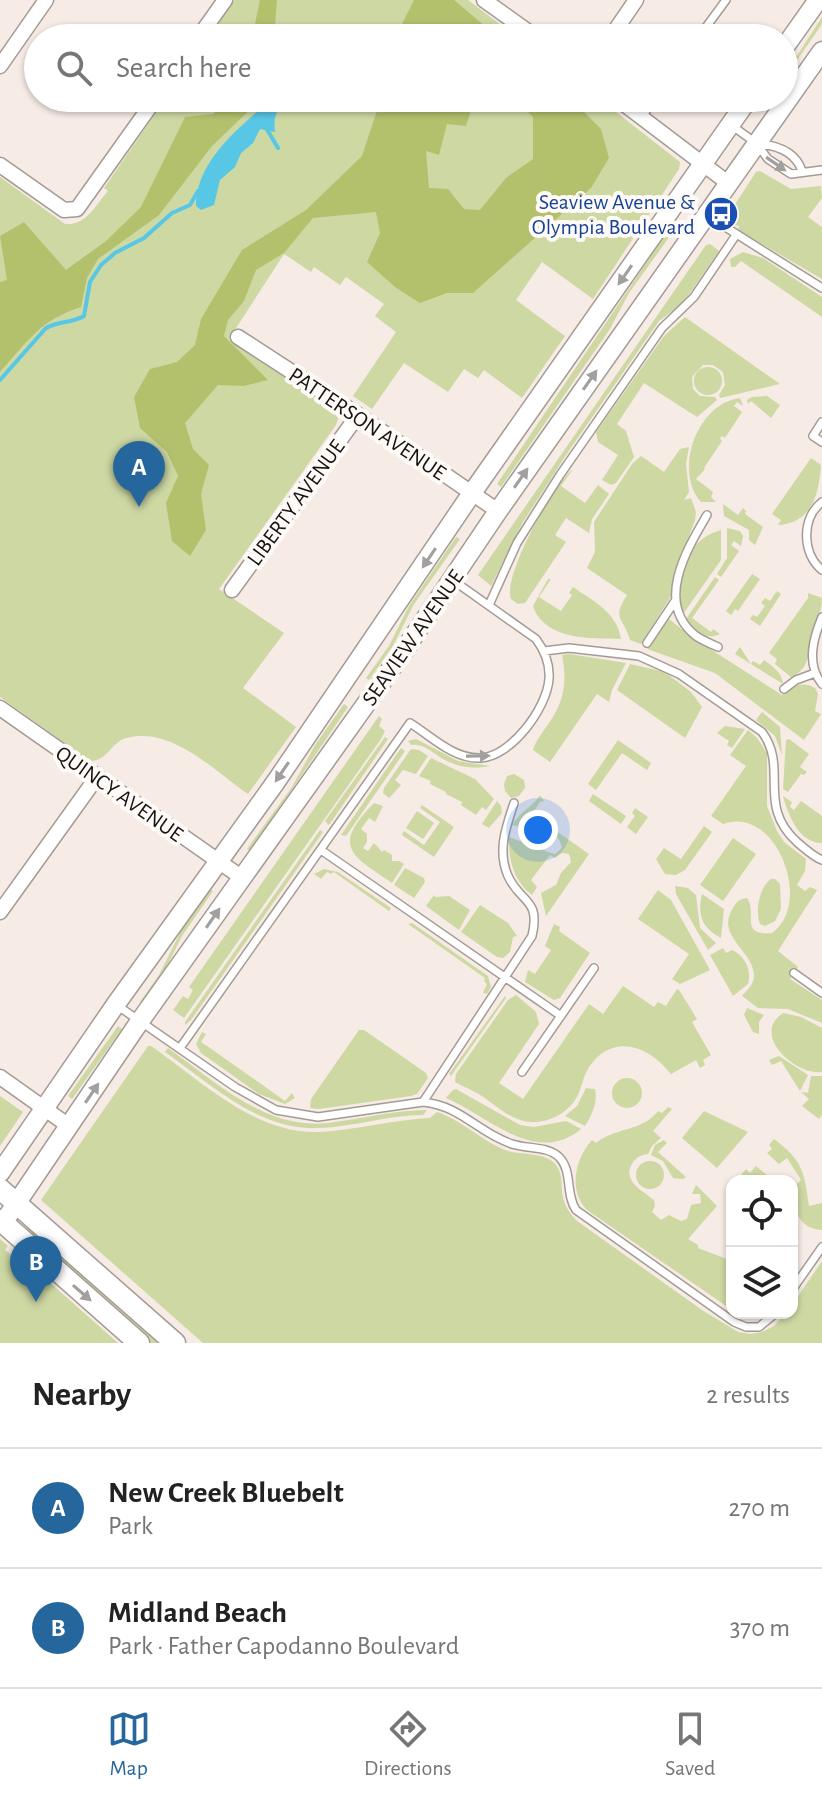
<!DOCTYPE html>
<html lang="en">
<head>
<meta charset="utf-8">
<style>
	body { margin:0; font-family:"Alegreya Sans",sans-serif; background:#f2f2f2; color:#222 }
	.controls { position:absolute; right:24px; bottom:24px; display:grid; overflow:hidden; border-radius:16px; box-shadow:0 2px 6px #0004 }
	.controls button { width:72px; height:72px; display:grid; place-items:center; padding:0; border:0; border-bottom:2px solid #e0e0e0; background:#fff; color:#222; font:40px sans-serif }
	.you { position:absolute; left:538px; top:830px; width:28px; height:28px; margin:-20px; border:6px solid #fff; border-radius:50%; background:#1a73e8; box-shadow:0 0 0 12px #1a73e833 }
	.badge { display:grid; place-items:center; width:52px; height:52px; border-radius:50%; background:#25669c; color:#fff; font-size:26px; font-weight:700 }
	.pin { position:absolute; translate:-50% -66px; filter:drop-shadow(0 2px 4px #0008) }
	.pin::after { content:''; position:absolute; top:42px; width:28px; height:24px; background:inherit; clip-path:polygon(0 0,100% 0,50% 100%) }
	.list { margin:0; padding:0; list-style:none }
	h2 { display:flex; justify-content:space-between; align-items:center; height:104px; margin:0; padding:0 32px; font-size:34px }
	h2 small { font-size:26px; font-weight:400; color:#767676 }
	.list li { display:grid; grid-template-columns:52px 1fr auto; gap:24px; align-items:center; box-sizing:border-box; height:120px; padding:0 32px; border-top:2px solid #e0e0e0 }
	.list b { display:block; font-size:30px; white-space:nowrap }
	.list p { margin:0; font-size:26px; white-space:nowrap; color:#767676 }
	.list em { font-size:26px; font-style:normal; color:#767676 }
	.icon { flex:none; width:44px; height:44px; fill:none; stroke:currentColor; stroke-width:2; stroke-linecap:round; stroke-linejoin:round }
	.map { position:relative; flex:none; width:822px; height:1343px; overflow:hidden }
	.search { position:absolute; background:#fff; box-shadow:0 2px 6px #0004; left:24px; right:24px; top:24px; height:88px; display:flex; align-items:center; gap:20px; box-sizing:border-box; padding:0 28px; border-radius:44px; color:#767676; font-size:30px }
	.sheet { height:344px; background:#fff }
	nav { display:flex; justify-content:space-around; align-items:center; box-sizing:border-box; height:112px; border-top:2px solid #e0e0e0; background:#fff; font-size:22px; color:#767676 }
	nav a { display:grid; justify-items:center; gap:4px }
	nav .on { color:#25669c }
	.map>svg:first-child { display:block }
	.green { fill:#ced8a3 }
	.forest { fill:#b3c16d }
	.water { fill:#58c6e5 }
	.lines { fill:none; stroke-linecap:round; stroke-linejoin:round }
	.stream { stroke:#58c6e5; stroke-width:4 }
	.service-casing { stroke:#a59b95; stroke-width:10 }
	.minor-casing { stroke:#a59b95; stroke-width:17 }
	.tertiary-casing { stroke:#a59b95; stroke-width:21 }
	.secondary-casing { stroke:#a59b95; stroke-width:23 }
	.service { stroke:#fff; stroke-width:7 }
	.minor { stroke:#fff; stroke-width:14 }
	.tertiary { stroke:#fff; stroke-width:18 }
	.secondary { stroke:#fff; stroke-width:20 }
	.oneway { fill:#a2a09f }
	.labels { text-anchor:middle; stroke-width:8; stroke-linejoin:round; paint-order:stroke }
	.transit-label { font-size:22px; fill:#164399; stroke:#fefaf7; text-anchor:end }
	.street-label { font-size:22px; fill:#161210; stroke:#fefaf7 }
</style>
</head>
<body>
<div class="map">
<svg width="822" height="1343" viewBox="0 0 822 1343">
	<rect width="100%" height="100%" fill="#f6ebe5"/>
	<!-- green -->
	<path class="green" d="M234 0H468L518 38H208Z
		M822 17V24L791 69 789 68Z
		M166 98H598L680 162 679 169 593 299 542 262 516 300 565 336 522 398 484 370 478 378 464 369 448 392 404 363 372 409 353 396 396 332 375 316 384 304 346 277 340 285 314 267 311 272 284 254 229 339 336 407 339 416 336 425 219 589 284 633 243 688 296 727 248 794C213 770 172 726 126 738 110 743 108 761 90 761L0 697V177L65 224C86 226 95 206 108 191L104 188Z
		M760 171 791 189 821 186 822 198 808 217 822 227V279L738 230 739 226 735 225 734 228 723 223 756 172Z
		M676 219 680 222 629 293 610 329 501 487 497 484Z
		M710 244 719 251 683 303 659 321 570 449 523 522 491 586 478 575 706 245Z
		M743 252 763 258 822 297V317L741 261 735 267H731L730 259Z
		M685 317 780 384 720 398 719 395 725 385 723 372 713 365H703L692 377 693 389 700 396 715 397 717 400 697 417 644 383 617 424 626 431 634 457 616 483 611 485 602 480 618 455 598 442 596 432 664 336Z
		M694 381a14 14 0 1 1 28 0a14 14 0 1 1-28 0Z
		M767 396 780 405 771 418 751 401 748 404 747 400 752 397Z
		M740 398 743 406 737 402 734 406 742 412 725 438 722 436 720 438 722 441 704 468 705 469 696 479 713 492 711 497 716 502H701C673 471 697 403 740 398Z
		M689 447 686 464 689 492 684 500 691 498 696 512 695 520 677 567 671 596 641 644 630 640C624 617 611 620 627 595L587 568 595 552 594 522 632 464 641 456 664 472 680 449Z
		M811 458 821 465C819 494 812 523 778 525L781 520 772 514Z
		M573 469 561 486 585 503 598 485 609 494 592 519 589 533 566 518 555 535 566 542 525 603 518 604 511 599C502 576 554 484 573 469Z
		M723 504 738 515 743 508 746 511 745 514 763 527 755 545 749 540V530L724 516Z
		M727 528 740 531 743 536 741 546 734 541 731 545 739 551 721 577 717 574 727 558Z
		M721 530V560L683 614C675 580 684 540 721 530Z
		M456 537 460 539 414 604 393 646 369 680 366 678 389 646 409 606Z
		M752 574 760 579 738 611 735 609 731 615 726 611Z
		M715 577 719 580 692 618 711 632 713 629 720 634C706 641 694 631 686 619Z
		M548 579H551L539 597 561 611 572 595 569 593 573 587C593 601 617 612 621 639 592 638 545 641 533 606Z
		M777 591 781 594 760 626 750 619 753 615 757 617 765 606 761 603 765 598 770 601Z
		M808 593 822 598C822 611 817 619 814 631 810 648 810 670 791 677L775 664 777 659 769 653 808 598Z
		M669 619 690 636 782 695C792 687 802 680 815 688L818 694 815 711 821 714 804 740 715 673 647 649Z
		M740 647 751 664 753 661 760 665 764 660C773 667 782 672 783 684L735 654Z
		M569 654 626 663 612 690 609 702 597 694 550 762 533 750C536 740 543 732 549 723 565 700 567 681 562 655Z
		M630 664 661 671 670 676 691 692 702 707 685 738 617 690Z
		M344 704 348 707 250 851 247 849 292 787 315 745Z
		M762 712 780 727 782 755 775 736 756 720Z
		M379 716 382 719 379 726 385 731 381 739 184 1018 173 1010 183 996 188 999 193 990 189 987Z
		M725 726 745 729 732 748 727 745 729 741 717 733Z
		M748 730 757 738 767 753V806L777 831 784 842 806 859 805 871 797 885 805 891 810 887 817 890 778 951 798 967 790 979 822 1000V1023L788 1009 758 1008 742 996C747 990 754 985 754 975 753 950 715 936 733 908 737 901 740 899 747 898 758 913 738 936 772 933 814 904 776 804 723 824L711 816 746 766 730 755Z
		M385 737 388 739 329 825 325 821Z
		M416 739 458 761 490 766C474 769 460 768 445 760 433 754 425 743 411 745L408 741Z
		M789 739 809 754 800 767 807 772 804 775 801 774 788 792 783 789 786 740Z
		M618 740 651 763 647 770 622 753 596 790 588 784Z
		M401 748 405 751 346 836 341 835Z
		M411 749 419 750 428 756 416 774 403 770 395 780 401 785 389 798 383 793 384 788Z
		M431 758 475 779 494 799 486 810 482 807 476 815 461 805 462 802 446 794V792L430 784 431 781 419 776Z
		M514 774 524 780 525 788 519 796 511 798 505 791 504 784 507 776Z
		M593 794 626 816 621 824 589 801Z
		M540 795 544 801 540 802 532 814 589 854 546 916 541 893 556 885 561 873 571 862 569 854 562 853 555 858 550 855 531 880 537 887 532 895C514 882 508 859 509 837L551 853 555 854 562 848C558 824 530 830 512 825 521 810 532 808 540 795Z
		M783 796 792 802 790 807 794 810 801 801 822 816V843C799 843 788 815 783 796Z
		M497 801 501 806 502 813 489 828 482 824Z
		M374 803 383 806 375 822 369 818 361 829 367 834V842L363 848 368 851 374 843 382 852 384 850 392 855V861H399L404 864 392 883C351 855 331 847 374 803Z
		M422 805 454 827 434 857 402 835 404 831 424 845 440 822 420 808Z
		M635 808 648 817 636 834 627 827 635 816 632 813Z
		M417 811 434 823 423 839 406 828Z
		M704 826 712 832 685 870 676 875 665 874 656 859 664 848 681 859Z
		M320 830 323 832 191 1020 185 1025V1022Z
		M733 838 756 854 723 901 700 885Z
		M405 868 424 878 425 882 414 898 394 885Z
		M324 869 338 872 391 908 389 911 334 872 331 874 327 872 321 879 314 874Z
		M771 879H775L780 884 781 909 775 921 765 926 760 924C755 912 759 887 771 879Z
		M675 886 688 888 696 895 700 928 716 943 708 950 676 894Z
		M210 889 213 891 182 936 162 976 143 1004 140 1002 159 975 181 931Z
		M658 890 671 900 710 970 680 984 672 979 689 954 638 919Z
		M702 894 724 909 721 938C702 928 697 915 702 894Z
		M434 895 435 897 449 896 470 910 459 930 426 906Z
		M480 905 508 923 517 936 513 937 510 952 503 958 497 957 461 932Z
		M412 923 488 976 491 987 487 994 483 993 487 984 484 981 485 978 408 924Z
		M554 924 560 927 559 931 590 953 560 998 554 1000 525 982 528 970 535 974 551 950 545 946Z
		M723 948 726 953 732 950C745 956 752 970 748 984L733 996 710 955Z
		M623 986 654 1007 658 1002 666 1006 677 989 679 990 697 1019 692 1022 711 1055 703 1060 705 1065 700 1068 696 1060 671 1074C649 1046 613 1032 589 1067 584 1075 583 1082 580 1090 573 1110 552 1123 531 1122 510 1121 494 1103 477 1093 470 1089 462 1086 455 1082L456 1074 508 1000 516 995 536 1012 539 1024 499 1083 523 1099 589 1004 603 1014Z
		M505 996 506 998 451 1076 449 1074Z
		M747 1008 764 1015 759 1022V1034L753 1032 744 1015Z
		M783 1013 801 1017 822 1028V1072C796 1076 750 1035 783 1013Z
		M118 1026 122 1029 72 1099 68 1096Z
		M359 1030H364L426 1073 428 1078 417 1094 411 1096 319 1109 310 1108 311 1099Z
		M202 1032 206 1034 201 1042 210 1048 285 1101 292 1093 295 1098 285 1104 259 1094 201 1053 196 1044Z
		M148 1046H151C200 1080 256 1135 319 1132 356 1130 392 1120 430 1118L437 1112C464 1121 482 1142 508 1151 522 1155 546 1152 556 1165 568 1181 553 1197 577 1221L702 1310 738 1332 750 1334 762 1332 774 1326 786 1313H792V1305L822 1261V1343H203L41 1200Z
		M168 1048C216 1082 265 1130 328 1123 361 1119 394 1110 427 1110L423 1115C388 1115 354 1127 318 1128 259 1131 211 1084 165 1052Z
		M779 1056 808 1075 800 1091 781 1061 772 1065 769 1060Z
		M811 1076H822V1115L819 1119 802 1106 809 1099 801 1092 808 1093Z
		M612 1093a15 15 0 1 1 30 0a15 15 0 1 1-30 0Z
		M586 1088 595 1089C598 1102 592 1115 585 1126L565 1116 577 1106Z
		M456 1089 520 1125 534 1127 566 1121 581 1129C536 1167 487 1115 446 1098L453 1090Z
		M0 1096 23 1112 0 1146Z
		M668 1107 672 1109 653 1131 661 1138 652 1146 648 1154C641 1155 636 1157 632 1164 622 1181 643 1191 654 1200L655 1206 652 1212 661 1220 669 1215 681 1221 687 1219 691 1205 701 1203 700 1194H692L696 1185 717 1206 688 1239 698 1245V1248L732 1261V1310L587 1210C568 1190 575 1159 592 1140L596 1143C615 1127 642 1132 658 1111L662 1113Z
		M704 1111 748 1132 717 1168 682 1138Z
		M774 1139C803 1161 804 1171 809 1206L822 1203V1230C797 1228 795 1210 792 1188L801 1180 787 1158 779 1164 767 1153 772 1149 769 1145Z
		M664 1140 667 1143 658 1152 686 1177 683 1179 673 1178 663 1161 651 1155 655 1145Z
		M636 1175a14 14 0 1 1 28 0a14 14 0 1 1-28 0Z
		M756 1166 774 1181H736L746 1169 750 1173Z
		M27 1227 31 1228 162 1343H150L26 1234Z
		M0 1239 8 1246 5 1250 18 1260 21 1257 118 1343H0Z"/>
	<!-- forest -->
	<path class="forest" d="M260 0H277L274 38H252Z
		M414 0H454L499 38H395Z
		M230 98H262L212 146 159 215 98 259 87 278 81 307C40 320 28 341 0 372V282L7 280 0 236 24 222 66 270 106 241 141 207 185 117 213 114Z
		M381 98H475L466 126 447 124 439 155 426 151 429 188 448 189 464 209 480 210 506 178 533 159V117L514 98H570L601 129 609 158 591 188 473 293H447L420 303 395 287 367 262 380 233 376 212 313 218 284 253 256 270 244 301 228 320 224 336 268 380 244 386 218 385 185 423 193 449 209 465 201 494 206 530 190 556 172 541 166 503 178 476 167 452 140 428 134 397 150 369 177 362 195 345 201 319 242 250 306 210 362 156Z"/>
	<!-- water -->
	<path class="water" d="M273 98H287C277 108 273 117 275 132L260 129 253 143 241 153 235 167 220 180 214 205 201 210 196 206C196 160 241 126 273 98Z"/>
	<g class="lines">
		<!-- stream -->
		<path class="stream" d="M265 126 278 148
			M0 380 46 328C58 321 73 323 84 316L90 282 101 265 115 253 144 238 172 213 190 205 198 191"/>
		<!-- service casing -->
		<g class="service-casing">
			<path id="service" d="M698 38 726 0
				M641 118 655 98
				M731 125 756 143 768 159 791 174 822 170
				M761 144C779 146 796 153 802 171
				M708 216 822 288
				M822 422 813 436 822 442
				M822 502C801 518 802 554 822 570
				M707 515C687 549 654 603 696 636 702 640 711 644 718 647
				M489 605 517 543 560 475 662 328 694 297 736 235
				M822 617C813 639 806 664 822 684
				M647 643 675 601
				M544 651 569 648 639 656 679 674 762 732C789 768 756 805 797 842 805 849 814 857 822 860
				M784 689 796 680 815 673
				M321 850 561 1016
				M794 973 822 993
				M118 1006 235 1087 276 1110 318 1117 423 1102 532 936C541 898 520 903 508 876 497 851 506 827 514 803
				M180 1048 410 723C431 736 453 759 480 758 511 757 547 708 549 679 550 665 545 651 536 639L454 581
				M522 1072 594 968
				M423 1102C462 1106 478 1133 512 1144 527 1149 548 1146 559 1157 573 1171 565 1194 576 1210L734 1322 746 1327H759L776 1313
				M792 1290 822 1247"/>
		</g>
		<!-- minor casing -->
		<g class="minor-casing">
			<path id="minor" d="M484 0 537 38
				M198 38 225 0
				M610 38 636 0
				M0 66 46 0
				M616 98 728 183
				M0 165 64 210 77 209 156 98
				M238 337 358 415 498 511
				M232 590 358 415
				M0 708 241 877
				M0 912 97 777
				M0 1077 69 1126"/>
		</g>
		<!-- tertiary casing -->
		<g class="tertiary-casing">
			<path id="tertiary" d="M784 48 818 0
				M0 1173 116 1004 275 783 472 493 749 98
				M3 1223 140 1021 403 652 498 511 822 51"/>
		</g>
		<!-- secondary casing -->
		<g class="secondary-casing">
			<path id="secondary" d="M0 1189 175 1343
				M0 1220 139 1343"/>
		</g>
		<!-- service -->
		<use href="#service" class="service"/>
		<!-- minor -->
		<use href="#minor" class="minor"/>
		<!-- tertiary -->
		<use href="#tertiary" class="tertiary"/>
		<!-- secondary -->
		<use href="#secondary" class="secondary"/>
	</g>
	<!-- one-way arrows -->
	<defs><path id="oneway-solid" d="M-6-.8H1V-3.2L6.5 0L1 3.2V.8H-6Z" transform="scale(2)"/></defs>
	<g class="oneway">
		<use href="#oneway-solid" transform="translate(776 164) rotate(35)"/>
		<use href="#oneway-solid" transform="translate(625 275) rotate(125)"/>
		<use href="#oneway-solid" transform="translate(590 380) rotate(-55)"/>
		<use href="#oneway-solid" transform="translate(521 478) rotate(-55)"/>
		<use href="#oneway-solid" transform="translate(429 558) rotate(124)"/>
		<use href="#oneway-solid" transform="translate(478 756) rotate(-1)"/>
		<use href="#oneway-solid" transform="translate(282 772) rotate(124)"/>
		<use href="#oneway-solid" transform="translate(213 918) rotate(-55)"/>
		<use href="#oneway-solid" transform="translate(92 1093) rotate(-56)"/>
		<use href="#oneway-solid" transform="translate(82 1293) rotate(41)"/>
	</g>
	<!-- icons -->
	<defs>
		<g id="bus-disc" transform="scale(1.8)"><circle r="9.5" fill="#1a4fb4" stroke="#fefaf7"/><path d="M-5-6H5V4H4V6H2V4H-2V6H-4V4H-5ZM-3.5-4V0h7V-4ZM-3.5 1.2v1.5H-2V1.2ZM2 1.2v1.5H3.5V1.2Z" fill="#fff"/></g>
	</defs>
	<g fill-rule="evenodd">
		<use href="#bus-disc" x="721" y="214"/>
	</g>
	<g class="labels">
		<!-- transit labels -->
		<g class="transit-label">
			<text x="695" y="209">Seaview Avenue &amp;<tspan x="695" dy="25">Olympia Boulevard</tspan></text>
		</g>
		<!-- street labels -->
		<g class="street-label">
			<text transform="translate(368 423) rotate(34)" y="8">PATTERSON AVENUE</text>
			<text transform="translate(295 502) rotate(-54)" y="8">LIBERTY AVENUE</text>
			<text transform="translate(412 637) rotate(-55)" y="8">SEAVIEW AVENUE</text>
			<text transform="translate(120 793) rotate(35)" y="8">QUINCY AVENUE</text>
		</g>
	</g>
</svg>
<div class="controls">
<button><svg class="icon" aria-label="locate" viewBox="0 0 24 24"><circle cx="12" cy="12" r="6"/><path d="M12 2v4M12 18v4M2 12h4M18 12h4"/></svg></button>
<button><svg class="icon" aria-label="layers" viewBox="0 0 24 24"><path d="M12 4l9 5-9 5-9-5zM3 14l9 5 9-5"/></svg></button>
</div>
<div class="you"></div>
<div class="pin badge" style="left:139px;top:507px">A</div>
<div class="pin badge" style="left:36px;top:1302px">B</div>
<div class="search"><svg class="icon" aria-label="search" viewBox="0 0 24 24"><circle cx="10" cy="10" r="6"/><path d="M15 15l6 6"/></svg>Search here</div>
</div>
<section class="sheet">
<h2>Nearby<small>2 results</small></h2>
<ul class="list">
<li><span class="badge">A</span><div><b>New Creek Bluebelt</b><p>Park</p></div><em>270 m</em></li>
<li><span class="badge">B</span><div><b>Midland Beach</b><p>Park · Father Capodanno Boulevard</p></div><em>370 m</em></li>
</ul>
</section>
<nav>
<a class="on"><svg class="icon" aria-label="map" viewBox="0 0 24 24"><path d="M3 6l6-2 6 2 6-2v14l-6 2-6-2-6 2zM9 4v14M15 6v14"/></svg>Map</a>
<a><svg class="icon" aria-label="directions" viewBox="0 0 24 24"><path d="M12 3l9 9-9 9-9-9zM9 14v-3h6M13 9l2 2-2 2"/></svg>Directions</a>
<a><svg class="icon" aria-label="saved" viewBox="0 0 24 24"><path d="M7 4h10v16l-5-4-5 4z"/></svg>Saved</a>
</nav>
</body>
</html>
